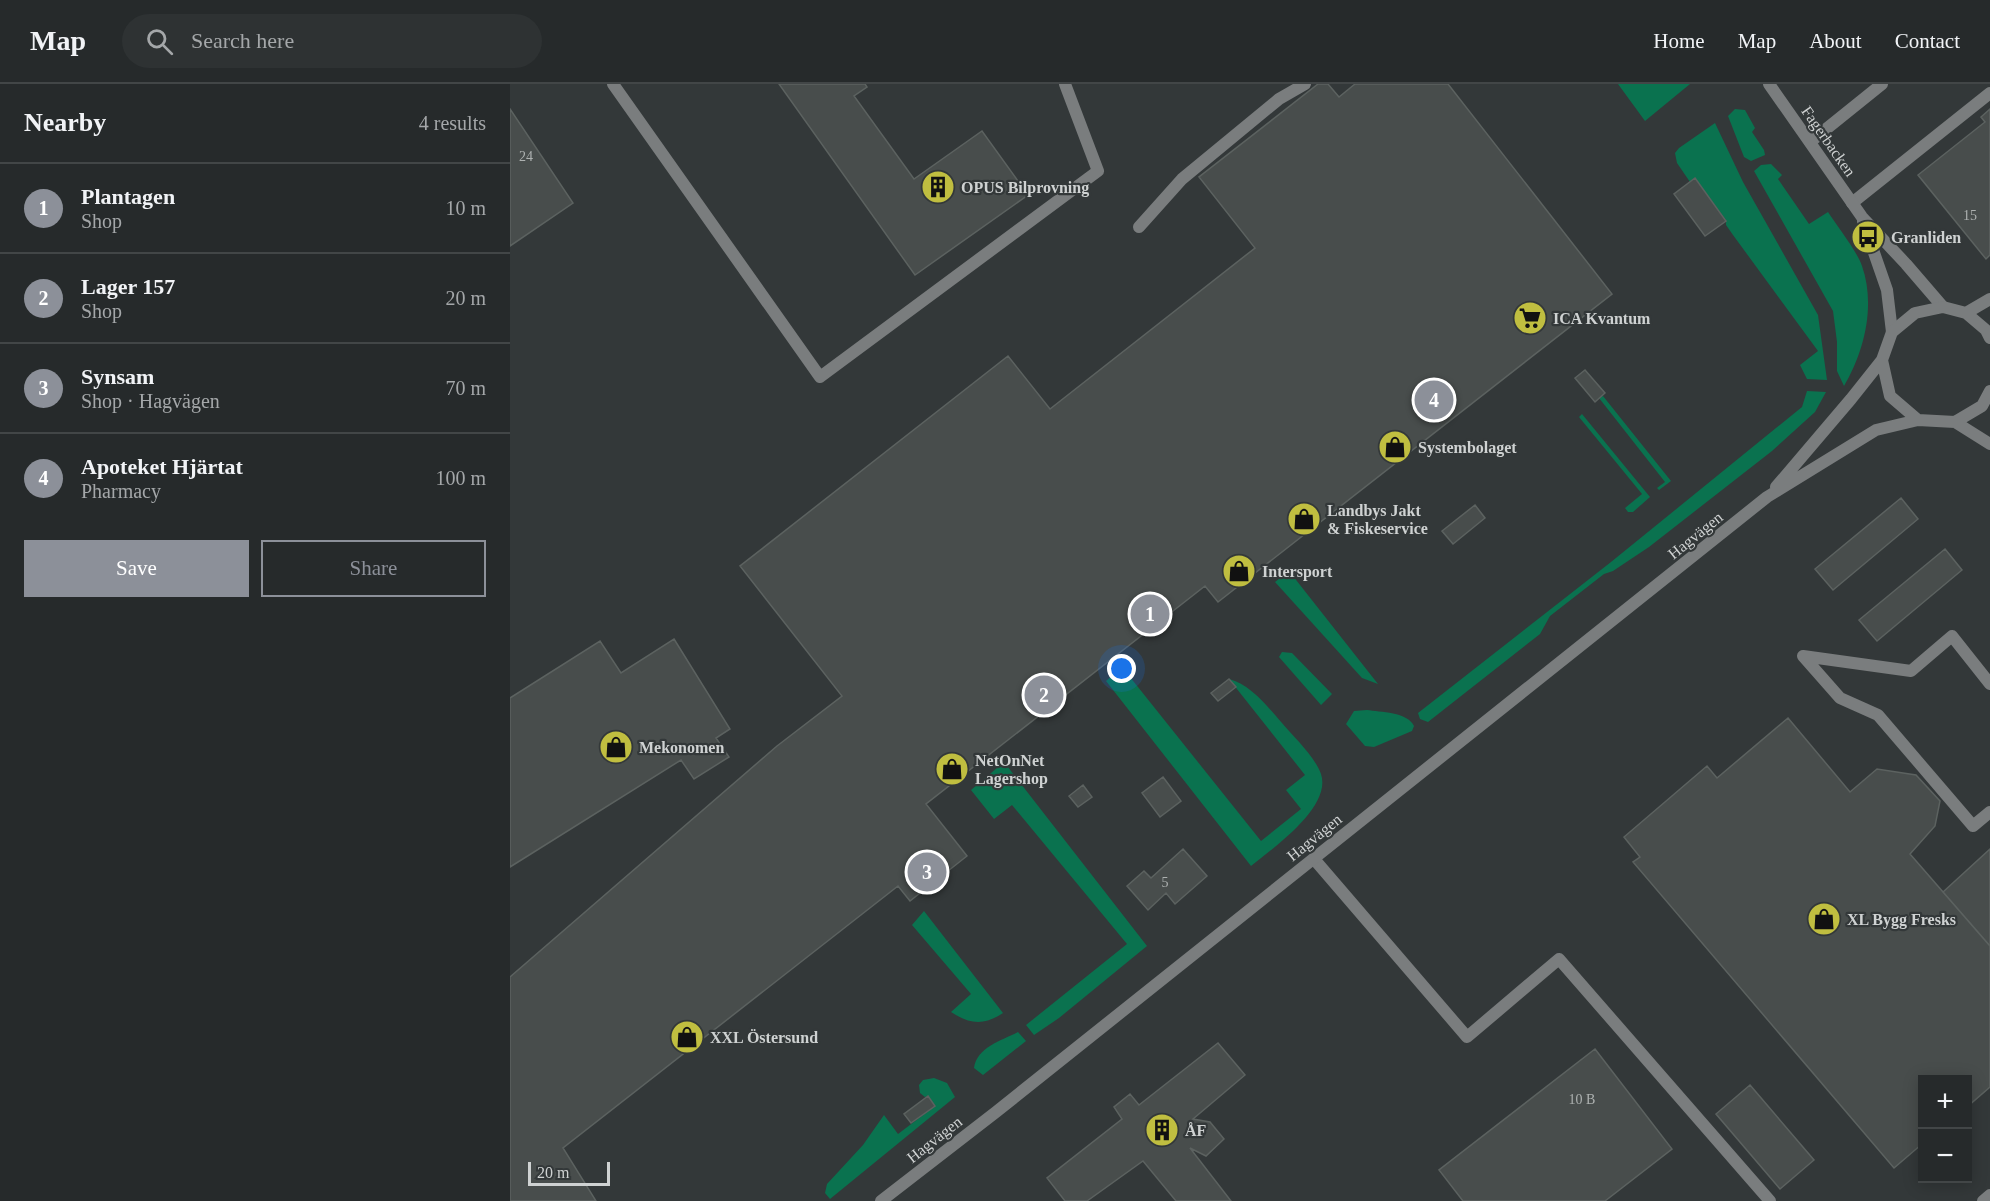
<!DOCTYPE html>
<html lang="en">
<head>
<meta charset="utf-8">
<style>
	body { margin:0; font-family:"Times New Roman",serif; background:#2e3233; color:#f1f3f6 }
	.controls { position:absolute; right:18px; bottom:18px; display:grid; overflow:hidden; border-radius:0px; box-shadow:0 3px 15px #0003 }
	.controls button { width:54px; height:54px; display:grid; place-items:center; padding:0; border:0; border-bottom:2px solid #424647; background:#262a2b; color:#f1f3f6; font:30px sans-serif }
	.scale { position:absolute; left:18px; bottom:15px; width:82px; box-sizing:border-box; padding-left:6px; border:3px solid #cfd2d2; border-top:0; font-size:16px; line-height:21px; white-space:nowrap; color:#cfd2d2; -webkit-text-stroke:4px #333839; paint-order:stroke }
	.you { position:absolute; left:612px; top:585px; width:21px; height:21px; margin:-15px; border:4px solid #fff; border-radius:50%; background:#1a73e8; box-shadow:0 0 0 9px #1a73e833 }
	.badge { display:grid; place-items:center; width:39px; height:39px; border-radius:50%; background:#8c9099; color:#fff; font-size:20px; font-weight:700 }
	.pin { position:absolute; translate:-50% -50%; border:3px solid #fff; box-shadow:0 2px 6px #0006 }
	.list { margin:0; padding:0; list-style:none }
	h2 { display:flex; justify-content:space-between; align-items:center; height:78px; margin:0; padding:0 24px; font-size:26px }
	h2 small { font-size:20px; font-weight:400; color:#a4a7a9 }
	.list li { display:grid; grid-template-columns:39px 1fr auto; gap:18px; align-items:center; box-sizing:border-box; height:90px; padding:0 24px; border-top:2px solid #424647 }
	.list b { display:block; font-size:22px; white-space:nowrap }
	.list p { margin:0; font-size:20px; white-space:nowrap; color:#a4a7a9 }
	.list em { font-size:20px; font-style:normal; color:#a4a7a9 }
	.actions { display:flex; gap:12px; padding:18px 24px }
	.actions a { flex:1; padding:14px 0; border:2px solid #8c9099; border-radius:0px; text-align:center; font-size:21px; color:#8c9099 }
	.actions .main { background:#8c9099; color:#fff }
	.icon { flex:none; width:33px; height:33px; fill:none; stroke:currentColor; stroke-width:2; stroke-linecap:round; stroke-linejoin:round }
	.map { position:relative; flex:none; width:1480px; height:1117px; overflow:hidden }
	header { display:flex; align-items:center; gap:36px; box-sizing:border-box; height:84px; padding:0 30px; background:#262a2b; border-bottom:2px solid #424647 }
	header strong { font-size:28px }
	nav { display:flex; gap:33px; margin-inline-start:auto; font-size:21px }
	.search { width:420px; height:54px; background:#2e3233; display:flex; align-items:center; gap:15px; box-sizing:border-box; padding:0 21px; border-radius:33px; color:#a4a7a9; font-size:22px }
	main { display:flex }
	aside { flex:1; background:#262a2b }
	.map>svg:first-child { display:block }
	.green { fill:#0a724f }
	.building { fill:#484d4c; stroke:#5c6260; stroke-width:1.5 }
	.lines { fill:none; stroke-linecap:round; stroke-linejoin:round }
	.service { stroke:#7a7d7e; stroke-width:12 }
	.minor { stroke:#7a7d7e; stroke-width:12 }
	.tertiary { stroke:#7a7d7e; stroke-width:12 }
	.labels { text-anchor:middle; stroke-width:4.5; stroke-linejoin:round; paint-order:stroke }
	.number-label { font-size:14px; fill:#adb1b0 }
	.street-label { font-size:16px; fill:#cfd2d2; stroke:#333839 }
	.poi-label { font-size:16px; font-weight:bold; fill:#cfd2d2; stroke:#333839; text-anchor:start }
</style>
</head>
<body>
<header>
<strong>Map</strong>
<div class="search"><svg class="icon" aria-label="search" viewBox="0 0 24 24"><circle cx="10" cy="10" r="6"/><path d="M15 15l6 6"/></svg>Search here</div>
<nav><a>Home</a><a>Map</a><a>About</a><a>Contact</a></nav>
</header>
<main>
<aside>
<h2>Nearby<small>4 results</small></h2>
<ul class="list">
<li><span class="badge">1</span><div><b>Plantagen</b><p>Shop</p></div><em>10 m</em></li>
<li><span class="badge">2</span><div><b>Lager 157</b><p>Shop</p></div><em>20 m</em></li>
<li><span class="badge">3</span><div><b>Synsam</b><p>Shop · Hagvägen</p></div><em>70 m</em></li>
<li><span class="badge">4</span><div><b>Apoteket Hjärtat</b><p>Pharmacy</p></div><em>100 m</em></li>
</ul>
<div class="actions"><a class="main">Save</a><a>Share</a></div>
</aside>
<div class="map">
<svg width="1480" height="1117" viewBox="0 0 1480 1117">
	<rect width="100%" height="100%" fill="#333839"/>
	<!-- green -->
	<path class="green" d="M1108 0H1180L1135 37Z
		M1225 25 1235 26 1245 44 1242 48 1254 66 1255 71 1241 77 1234 73 1218 32Z
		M1205 39 1233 98 1308 231 1317 296 1297 295 1290 281 1308 267 1223 151 1216 141V136L1185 95 1180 98 1167 79 1165 69 1169 64Z
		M1261 80 1272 91 1268 95 1299 140 1318 128C1327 142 1347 167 1352 182 1366 222 1354 268 1334 302L1327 287V258L1323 227 1244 87 1251 81Z
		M1297 307 1316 308 1305 328 1262 367 1139 463 1103 487 1094 490 1040 532 1030 550 918 638 910 635 908 629 1101 478 1292 323Z
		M1093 312 1161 397 1149 406 1147 404 1155 398 1089 314Z
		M1072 330 1140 413 1123 428H1118L1115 424 1132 410 1069 333Z
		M779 487 868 600 852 594 765 498Z
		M772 568 782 569 822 610 811 621 769 573Z
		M612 583 751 757 791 725 776 706 795 691 719 595C740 600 758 623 772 639 784 653 805 673 811 690 822 723 763 764 741 782L596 597Z
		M857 626C870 628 898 628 904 642L902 647 864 663 855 662 836 640 844 627Z
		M494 678 637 862 549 934 524 951 516 941 617 860 502 721 484 735 461 706Z
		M414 827 493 929C474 942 459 940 441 928L461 910 402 841Z
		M508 948 516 957 473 991 464 984C467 963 491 957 508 948Z
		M424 994 437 999 445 1013 320 1115 315 1109 317 1100 353 1061 374 1031 388 1050 425 1022 418 1012 415 1013 410 1009 409 1001 413 996Z"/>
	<!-- building -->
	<path class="building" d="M269 0H355L357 3 344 12 404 95 472 47 518 111 405 191Z
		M808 0H818L829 13 845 0H938L1102 210 708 518 695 502 416 720 457 772 400 817 388 802 53 1064 86 1117H0V893L267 662 332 612 230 482 498 272 540 325 745 164 689 93Z
		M0 25 63 119 0 162Z
		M1480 25V171L1476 175 1408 91 1475 38 1471 33Z
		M1185 94 1216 137 1195 152 1164 110Z
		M1075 286 1095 309 1085 318 1065 294Z
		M1391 414 1408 435 1323 506 1305 485Z
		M965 421 975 434 943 460 932 447Z
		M1435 465 1452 486 1367 557 1349 536Z
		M164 555 220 645 206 654 219 673 184 695 171 676 0 783V614L90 557 111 589Z
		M719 595 726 603 708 617 701 609Z
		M1278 634 1340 708 1367 685 1406 691 1430 717 1425 742 1400 770 1480 862V1003L1458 1022V996H1412V1060L1384 1084 1123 778 1130 773 1114 753 1197 682 1207 694Z
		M653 693 671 717 650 733 632 709Z
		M573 701 582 713 568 723 559 712Z
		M673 765 697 792 665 820 656 809 638 826 617 802 634 787 641 794Z
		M1480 765V862L1433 808Z
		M708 959 735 991 683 1035 700 1038 714 1055 696 1072 680 1064 721 1117H666L633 1077 577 1117H555L537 1094 612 1035 604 1023 620 1010 629 1021Z
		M1085 965 1162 1065 1095 1117H953L929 1086Z
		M1240 1001 1304 1076 1270 1105 1206 1030Z
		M418 1012 425 1022 401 1039 394 1030Z"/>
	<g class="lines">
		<!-- service -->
		<path class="service" d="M103 0 310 293 588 87 555 0
			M1300 58 1372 0
			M1342 119 1480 9
			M629 143 672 95 769 15 795 0
			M1293 572 1330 614 1368 631 1463 742 1480 728
			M1293 572 1401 587 1442 552 1480 600
			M804 775 957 953 1049 875 1260 1117"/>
		<!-- minor -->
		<path class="minor" d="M1259 0 1352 133 1396 180 1433 223
			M1353 137 1377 206 1382 248
			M1473 1117 1480 1111"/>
		<!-- tertiary -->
		<path class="tertiary" d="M1456 229 1480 215
			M1480 254 1476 246 1456 229 1433 223 1405 229 1382 248 1372 276 1380 312 1408 336 1445 338 1472 322 1480 307
			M1445 338 1480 360
			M1266 403 1341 315 1372 276
			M371 1117 486 1028 1257 413 1366 346 1408 336"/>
	</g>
	<!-- icons -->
	<defs>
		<g id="building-disc" transform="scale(1.725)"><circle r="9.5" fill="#c0be40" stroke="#333839"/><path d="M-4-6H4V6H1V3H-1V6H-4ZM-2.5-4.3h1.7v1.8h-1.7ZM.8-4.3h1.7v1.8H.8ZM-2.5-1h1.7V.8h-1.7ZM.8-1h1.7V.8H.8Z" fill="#111"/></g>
		<g id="bus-disc" transform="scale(1.725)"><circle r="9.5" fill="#c0be40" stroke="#333839"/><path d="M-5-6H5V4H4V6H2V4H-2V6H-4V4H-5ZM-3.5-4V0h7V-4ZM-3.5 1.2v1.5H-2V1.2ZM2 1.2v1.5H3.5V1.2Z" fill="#111"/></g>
		<g id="supermarket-disc" transform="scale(1.725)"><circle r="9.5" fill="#c0be40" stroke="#333839"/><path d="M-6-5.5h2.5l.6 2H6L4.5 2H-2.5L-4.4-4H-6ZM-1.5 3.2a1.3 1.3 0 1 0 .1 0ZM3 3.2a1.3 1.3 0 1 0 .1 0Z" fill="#111"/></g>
		<g id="shop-disc" transform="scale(1.725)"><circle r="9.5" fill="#c0be40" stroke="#333839"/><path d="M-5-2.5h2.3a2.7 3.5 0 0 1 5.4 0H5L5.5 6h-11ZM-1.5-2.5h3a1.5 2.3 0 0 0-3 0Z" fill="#111"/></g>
	</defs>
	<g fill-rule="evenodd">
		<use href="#building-disc" x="428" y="103"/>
		<use href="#bus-disc" x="1358" y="153"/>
		<use href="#supermarket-disc" x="1020" y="234"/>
		<use href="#shop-disc" x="885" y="363"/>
		<use href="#shop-disc" x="794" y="435"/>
		<use href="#shop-disc" x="729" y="487"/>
		<use href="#shop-disc" x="106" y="663"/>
		<use href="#shop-disc" x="442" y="685"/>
		<use href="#shop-disc" x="1314" y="835"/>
		<use href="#shop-disc" x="177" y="953"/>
		<use href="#building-disc" x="652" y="1046"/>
	</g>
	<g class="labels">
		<!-- number labels -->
		<g class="number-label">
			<text x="16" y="77">24</text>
			<text x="1460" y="136">15</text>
			<text x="655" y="803">5</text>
			<text x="1072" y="1020">10 B</text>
		</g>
		<!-- street labels -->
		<g class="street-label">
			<text transform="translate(1319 57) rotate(55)" y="6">Fagerbacken</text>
			<text transform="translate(1185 451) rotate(-39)" y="6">Hagvägen</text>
			<text transform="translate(804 753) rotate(-39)" y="6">Hagvägen</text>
			<text transform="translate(424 1055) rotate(-38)" y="6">Hagvägen</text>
		</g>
		<!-- poi labels -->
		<g class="poi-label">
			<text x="451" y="109">OPUS Bilprovning</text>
			<text x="1381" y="159">Granliden</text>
			<text x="1043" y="240">ICA Kvantum</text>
			<text x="908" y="369">Systembolaget</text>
			<text x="817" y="432">Landbys Jakt<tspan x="817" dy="18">&amp; Fiskeservice</tspan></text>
			<text x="752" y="493">Intersport</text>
			<text x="129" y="669">Mekonomen</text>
			<text x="465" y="682">NetOnNet<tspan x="465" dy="18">Lagershop</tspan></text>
			<text x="1337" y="841">XL Bygg Fresks</text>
			<text x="200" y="959">XXL Östersund</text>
			<text x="675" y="1052">ÅF</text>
		</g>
	</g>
</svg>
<div class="controls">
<button>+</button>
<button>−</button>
</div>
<div class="scale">20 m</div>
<div class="you"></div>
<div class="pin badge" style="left:640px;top:530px">1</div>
<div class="pin badge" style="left:534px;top:611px">2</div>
<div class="pin badge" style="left:417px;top:788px">3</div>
<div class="pin badge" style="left:924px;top:316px">4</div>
</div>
</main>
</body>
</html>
